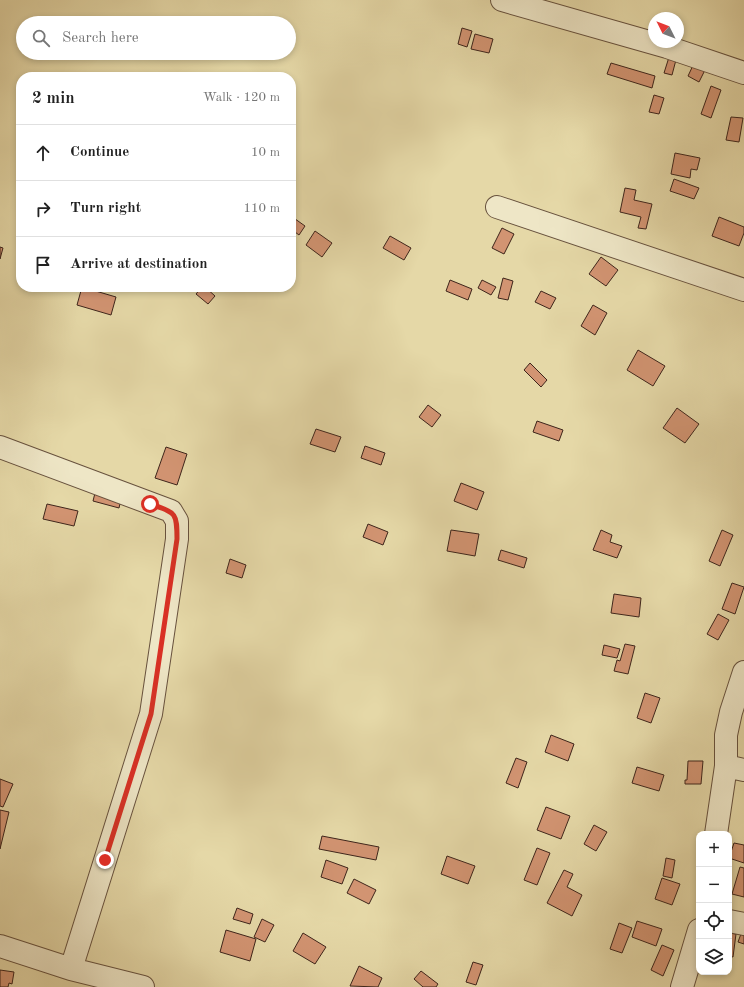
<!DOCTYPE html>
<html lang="en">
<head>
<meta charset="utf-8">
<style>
	body { margin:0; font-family:"Old Standard TT",serif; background:#f6f6f6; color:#222 }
	.controls { position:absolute; right:12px; bottom:12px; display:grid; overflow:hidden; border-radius:8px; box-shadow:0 2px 6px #0003 }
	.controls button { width:36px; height:36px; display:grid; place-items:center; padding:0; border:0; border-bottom:1px solid #e0e0e0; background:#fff; color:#222; font:20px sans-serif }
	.compass { position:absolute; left:648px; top:12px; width:36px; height:36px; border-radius:50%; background:#fff; box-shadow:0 2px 6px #0003; rotate:312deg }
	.stop { position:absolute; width:12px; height:12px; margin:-9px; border:3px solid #d93025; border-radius:50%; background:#fff }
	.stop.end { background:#d93025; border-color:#fff; box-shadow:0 1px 4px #0008 }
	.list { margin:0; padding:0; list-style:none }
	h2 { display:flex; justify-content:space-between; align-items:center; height:52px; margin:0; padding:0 16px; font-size:17px }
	h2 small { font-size:13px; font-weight:400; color:#767676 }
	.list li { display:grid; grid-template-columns:26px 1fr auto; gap:12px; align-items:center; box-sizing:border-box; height:56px; padding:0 16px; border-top:1px solid #e0e0e0 }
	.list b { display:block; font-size:15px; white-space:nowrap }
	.list em { font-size:13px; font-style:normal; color:#767676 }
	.icon { flex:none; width:22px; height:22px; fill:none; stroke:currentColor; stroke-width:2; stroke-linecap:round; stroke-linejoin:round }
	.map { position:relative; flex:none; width:744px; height:987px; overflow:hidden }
	.search { position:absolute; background:#fff; box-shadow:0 2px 6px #0003; left:16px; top:16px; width:280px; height:44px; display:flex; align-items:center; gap:10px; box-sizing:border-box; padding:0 14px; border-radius:22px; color:#767676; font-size:15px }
	.panel { position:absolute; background:#fff; box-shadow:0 2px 6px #0003; left:16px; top:72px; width:280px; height:220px; border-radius:16px }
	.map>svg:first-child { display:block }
	.building { fill:#d29472; stroke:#3e251b }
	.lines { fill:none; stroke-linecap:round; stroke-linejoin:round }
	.minor-casing { stroke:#68523e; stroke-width:24 }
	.minor { stroke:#eee6c6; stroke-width:22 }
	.route { stroke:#d93025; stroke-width:5 }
</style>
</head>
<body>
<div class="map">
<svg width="744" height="987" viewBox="0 0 744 987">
	<rect width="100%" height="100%" fill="#e5d8a7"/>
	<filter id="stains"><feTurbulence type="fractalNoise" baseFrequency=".005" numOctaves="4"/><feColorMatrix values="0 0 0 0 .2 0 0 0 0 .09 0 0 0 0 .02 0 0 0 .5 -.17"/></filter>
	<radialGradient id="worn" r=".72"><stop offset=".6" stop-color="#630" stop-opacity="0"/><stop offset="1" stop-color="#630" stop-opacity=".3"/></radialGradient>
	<!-- building -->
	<path class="building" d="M462 28 472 31 467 47 458 44Z
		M475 34 493 39 489 53 471 49Z
		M670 54 677 56 672 75 664 73Z
		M696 59 708 64 699 82 688 76Z
		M611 63 655 76 652 88 607 74Z
		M711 86 721 90 711 118 701 114Z
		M654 95 664 98 659 114 649 112Z
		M731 117 743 118 739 142 726 140Z
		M675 153 700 158 697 170 691 169 690 178 671 174Z
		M674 179 699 188 694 199 670 191Z
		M625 188 636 190 634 200 652 204 646 229 638 228 641 217 620 212Z
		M291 216 305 226 299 235 291 229Z
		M719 217 744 227V233L739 246 712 236Z
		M502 228 514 234 504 254 492 248Z
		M315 231 332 243 322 257 306 245Z
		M390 236 411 248 404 260 383 248Z
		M0 247 3 248 0 259Z
		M601 257 618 270 606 286 589 274Z
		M503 278 513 281 508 300 498 298Z
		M450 280 472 289 468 300 446 291Z
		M482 280 496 287 491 295 478 288Z
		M82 287 116 297 111 315 77 305Z
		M202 287H205L215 296 208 304 196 294Z
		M541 291 556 298 550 309 535 302Z
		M593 305 607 313 595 335 581 326Z
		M638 350 665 366 653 386 627 370Z
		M530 363 547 380 541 387 524 370Z
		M428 405 441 415 432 427 419 417Z
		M677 408 699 424 685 443 663 428Z
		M537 421 563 430 559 441 533 432Z
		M316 429 341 437 335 452 310 444Z
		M365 446 385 453 381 465 361 458Z
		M166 447 187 454 177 485 155 478Z
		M461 483 484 492 477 510 454 501Z
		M96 489 122 495 119 508 93 501Z
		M47 504 78 511 74 526 43 519Z
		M368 524 388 532 383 545 363 537Z
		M451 530 479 534 475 556 447 551Z
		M601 530 612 535 610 542 622 546 617 558 593 550Z
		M722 530 733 535 720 566 709 561Z
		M501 550 527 558 524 568 498 560Z
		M230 559 246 565 242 578 226 573Z
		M732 583 744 587 735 614 722 609Z
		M614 594 641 598 639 617 611 613Z
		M718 614 729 620 718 640 707 634Z
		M625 644 635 646 628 674 614 671 617 660 620 661Z
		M604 645 620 649 617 658 602 655Z
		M645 693 660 698 651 723 637 718Z
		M551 735 574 744 568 761 545 752Z
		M516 758 527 762 518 788 506 783Z
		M688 761H703L701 784H685V780H687Z
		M637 767 664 775 659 791 632 783Z
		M0 779 13 784 3 807 0 806Z
		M546 807 570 816 561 839 537 830Z
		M0 810 9 812 0 849Z
		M594 825 607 832 596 851 584 844Z
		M322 836 379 847 376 860 319 849Z
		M734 843 744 845V863L729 858Z
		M537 848 550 853 537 885 524 880Z
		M447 856 475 866 468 884 441 874Z
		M666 858 675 860 672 878 663 876Z
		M326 860 348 868 342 884 321 877Z
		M740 867 744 868V897L732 894Z
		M564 870 573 874 567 887 582 895 572 916 547 903Z
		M662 878 680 884 672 905 655 899Z
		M354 879 376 890 369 904 347 893Z
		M237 908 253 914 250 924 233 919Z
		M262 919 274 925 265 942 254 937Z
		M637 921 662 929 656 946 632 937Z
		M619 923 632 928 622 953 610 949Z
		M226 930 256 939 250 961 220 952Z
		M742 931 744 932V944L738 942Z
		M303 933 326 947 315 964 293 951Z
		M729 933 736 934 733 957 729 956Z
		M662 945 674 950 663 976 651 970Z
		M473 962 483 965 476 985 466 982Z
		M359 966 382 978 378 987 350 986Z
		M0 970 14 972 12 984 9 983 8 987H0Z
		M421 971 438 984 436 987H423L414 979Z"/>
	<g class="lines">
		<!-- minor casing -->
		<g class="minor-casing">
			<path id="minor" d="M502 0 667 47 744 73
				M497 207 744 290
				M0 447 171 511 177 521V539L151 714 71 969
				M726 766 744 770
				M716 834 726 766V735L731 712 744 672
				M729 921 744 924
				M0 946 71 969 143 987
				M682 987 699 930"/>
		</g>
		<!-- minor -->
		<use href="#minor" class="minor"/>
	</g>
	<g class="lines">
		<!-- route -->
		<path class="route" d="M105 860 151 714 177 539C177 512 176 513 150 504"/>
	</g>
	<rect width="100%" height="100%" filter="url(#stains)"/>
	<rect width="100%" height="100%" fill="url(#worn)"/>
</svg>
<div class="controls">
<button>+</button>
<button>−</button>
<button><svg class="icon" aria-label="locate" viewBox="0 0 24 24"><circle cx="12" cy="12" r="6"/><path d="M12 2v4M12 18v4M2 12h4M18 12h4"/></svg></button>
<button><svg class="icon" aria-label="layers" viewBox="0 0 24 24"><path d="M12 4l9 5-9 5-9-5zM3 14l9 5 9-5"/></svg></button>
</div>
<svg class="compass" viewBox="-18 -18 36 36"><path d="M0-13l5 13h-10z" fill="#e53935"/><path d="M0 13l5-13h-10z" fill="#767676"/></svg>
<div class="stop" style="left:150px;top:504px"></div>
<div class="stop end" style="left:105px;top:860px"></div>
<div class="search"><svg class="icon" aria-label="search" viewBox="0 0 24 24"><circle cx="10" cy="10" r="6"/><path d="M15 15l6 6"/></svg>Search here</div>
<section class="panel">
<h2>2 min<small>Walk · 120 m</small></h2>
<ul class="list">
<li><svg class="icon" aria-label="ahead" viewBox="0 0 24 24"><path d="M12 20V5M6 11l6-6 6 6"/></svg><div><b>Continue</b></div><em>10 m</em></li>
<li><svg class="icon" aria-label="right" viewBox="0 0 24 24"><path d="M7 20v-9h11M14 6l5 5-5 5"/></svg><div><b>Turn right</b></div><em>110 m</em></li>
<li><svg class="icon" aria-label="arrive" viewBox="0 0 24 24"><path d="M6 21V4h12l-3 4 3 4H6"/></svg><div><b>Arrive at destination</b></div></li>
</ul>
</section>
</div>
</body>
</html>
